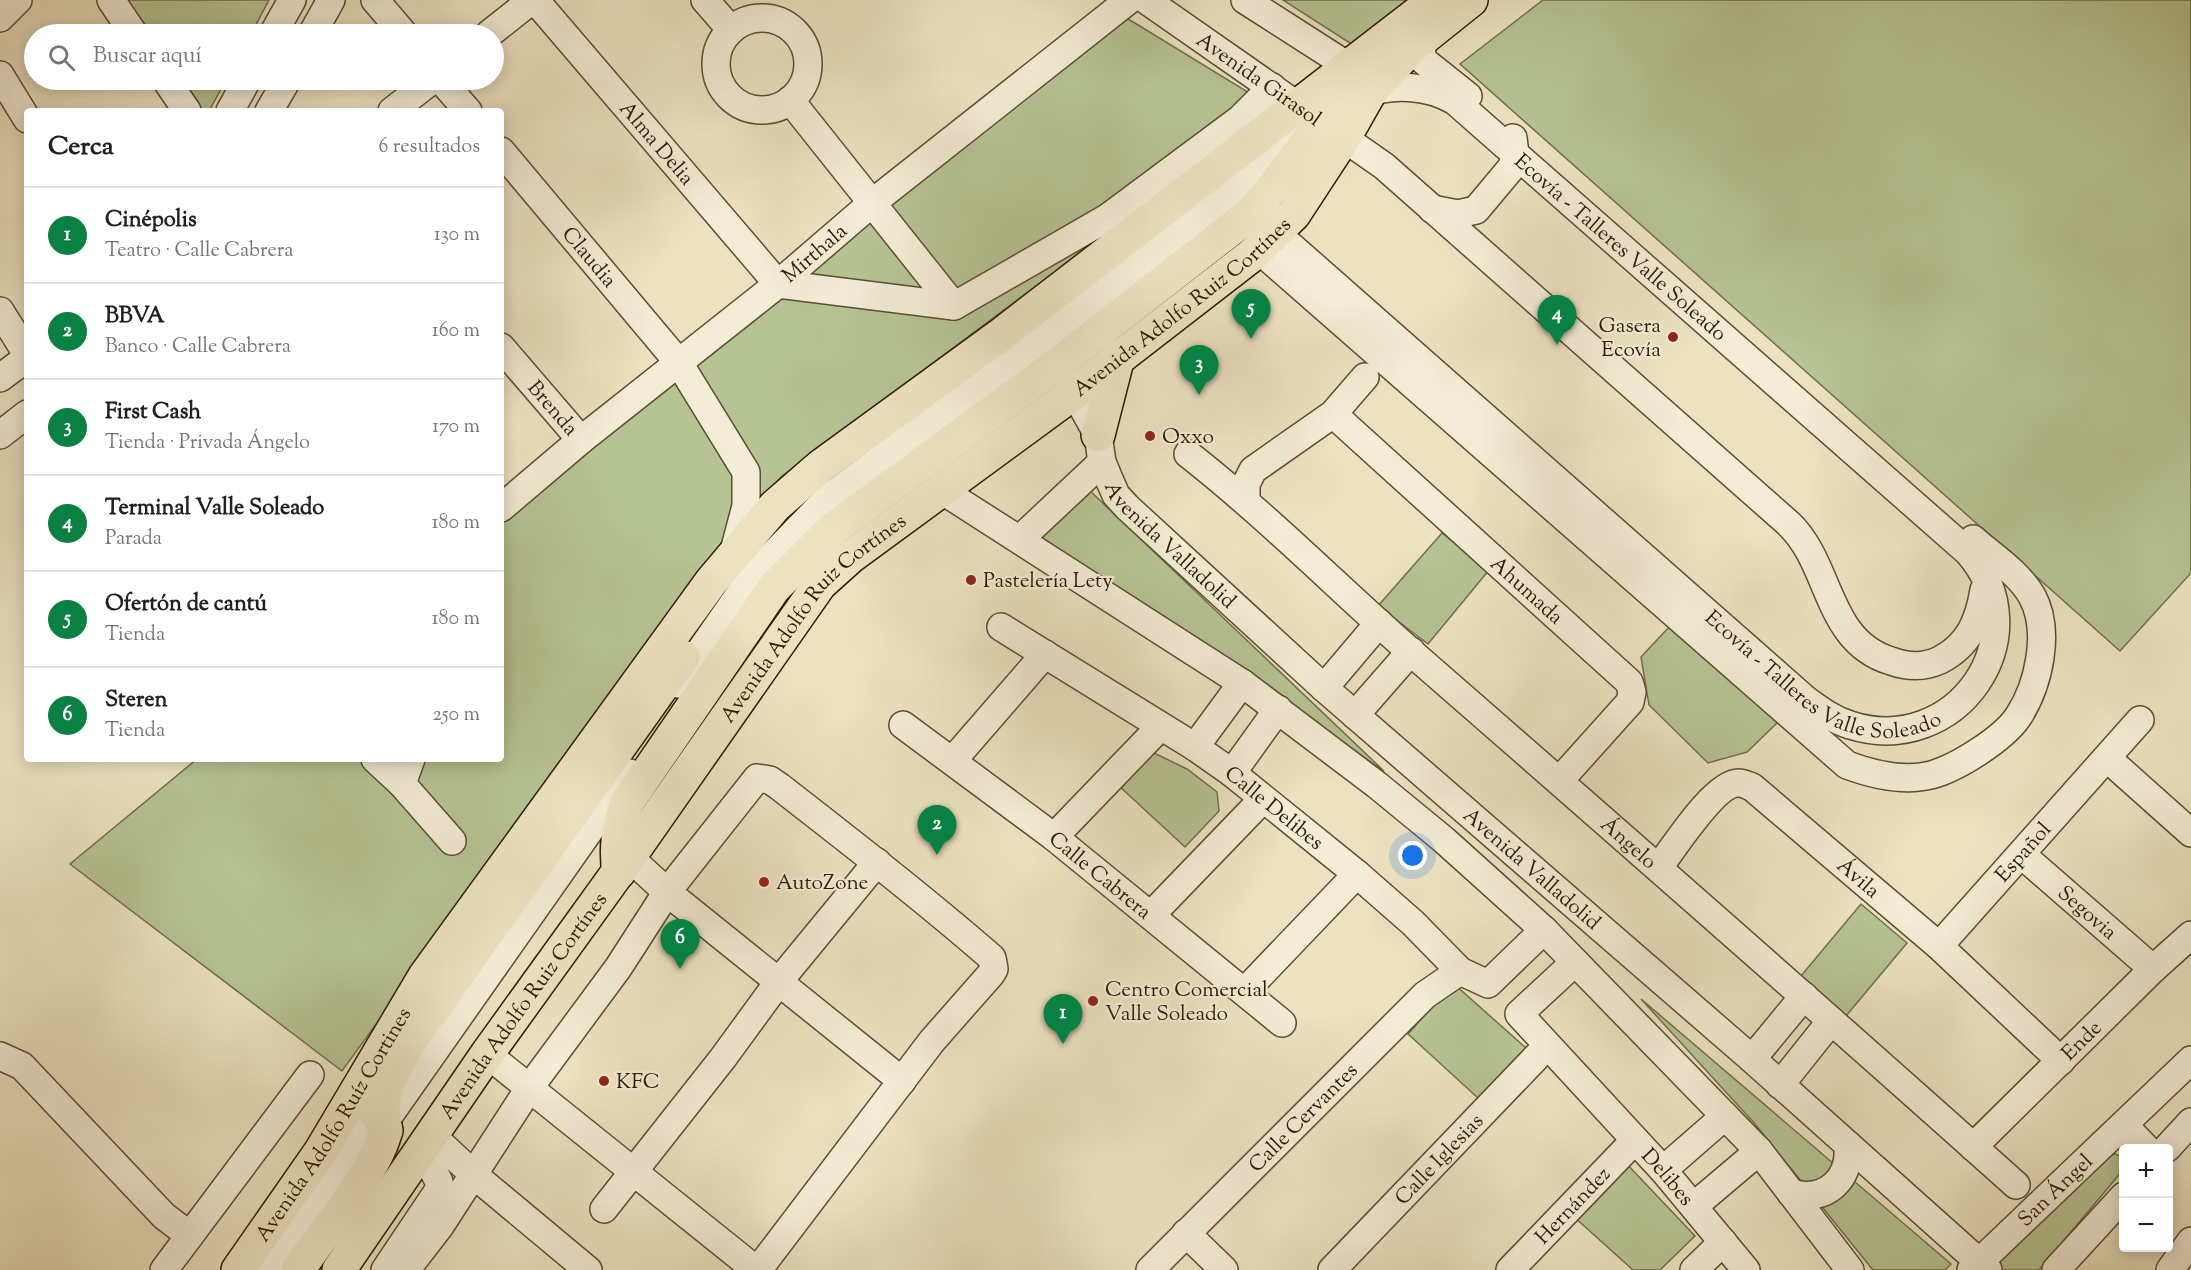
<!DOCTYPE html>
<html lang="es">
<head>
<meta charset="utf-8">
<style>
	body { margin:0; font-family:"Sorts Mill Goudy",serif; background:#f6f6f6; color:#202124 }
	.controls { position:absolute; right:18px; bottom:18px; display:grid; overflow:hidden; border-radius:6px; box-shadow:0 3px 15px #0003 }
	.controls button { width:54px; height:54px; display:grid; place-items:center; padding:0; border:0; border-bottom:2px solid #e0e0e0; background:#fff; color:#202124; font:30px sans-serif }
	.you { position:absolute; left:1413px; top:856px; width:21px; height:21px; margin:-15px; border:4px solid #fff; border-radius:50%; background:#1a73e8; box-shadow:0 0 0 9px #1a73e833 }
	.badge { display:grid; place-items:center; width:39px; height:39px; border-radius:50%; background:#0b8043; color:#fff; font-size:20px; font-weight:700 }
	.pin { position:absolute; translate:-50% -50px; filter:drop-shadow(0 2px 3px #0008) }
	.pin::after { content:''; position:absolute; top:32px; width:21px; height:18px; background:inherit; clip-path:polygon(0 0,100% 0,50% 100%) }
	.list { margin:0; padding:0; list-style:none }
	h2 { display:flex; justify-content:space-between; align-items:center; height:78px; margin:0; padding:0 24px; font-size:26px }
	h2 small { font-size:20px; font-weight:400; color:#757577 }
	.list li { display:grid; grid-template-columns:39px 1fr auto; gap:18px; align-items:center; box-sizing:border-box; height:96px; padding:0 24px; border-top:2px solid #e0e0e0 }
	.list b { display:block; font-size:22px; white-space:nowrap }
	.list p { margin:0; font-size:20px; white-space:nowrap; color:#757577 }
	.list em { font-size:20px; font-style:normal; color:#757577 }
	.icon { flex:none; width:33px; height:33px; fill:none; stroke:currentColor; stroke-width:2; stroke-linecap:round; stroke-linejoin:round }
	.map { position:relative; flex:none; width:2191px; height:1270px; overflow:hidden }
	.search { position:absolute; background:#fff; box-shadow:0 3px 15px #0003; left:24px; top:24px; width:480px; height:66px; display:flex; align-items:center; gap:15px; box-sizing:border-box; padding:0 21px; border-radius:33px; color:#757577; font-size:22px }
	.panel { position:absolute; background:#fff; box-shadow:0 3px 15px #0003; left:24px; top:108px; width:480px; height:654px; border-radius:6px }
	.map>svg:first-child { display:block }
	.green { fill:#b6c393; stroke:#726e4b; stroke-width:1.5 }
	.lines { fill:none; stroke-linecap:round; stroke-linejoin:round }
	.minor-casing { stroke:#5d4c32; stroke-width:30 }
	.major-casing { stroke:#2d1a03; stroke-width:36 }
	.minor { stroke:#f3ecd6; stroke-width:27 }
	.major { stroke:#ece2c0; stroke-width:33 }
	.poi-dot { fill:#8f2418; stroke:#f3ecd6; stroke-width:2 }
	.labels { text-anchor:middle; stroke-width:4.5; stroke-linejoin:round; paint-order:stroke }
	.street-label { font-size:21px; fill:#2d1a03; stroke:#f3ecd6 }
	.poi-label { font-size:21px; fill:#2d1a03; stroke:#f3ecd6; text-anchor:start }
</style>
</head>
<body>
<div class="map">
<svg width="2191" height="1270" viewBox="0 0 2191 1270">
	<rect width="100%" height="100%" fill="#ece2c0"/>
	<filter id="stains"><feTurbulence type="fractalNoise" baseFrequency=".00333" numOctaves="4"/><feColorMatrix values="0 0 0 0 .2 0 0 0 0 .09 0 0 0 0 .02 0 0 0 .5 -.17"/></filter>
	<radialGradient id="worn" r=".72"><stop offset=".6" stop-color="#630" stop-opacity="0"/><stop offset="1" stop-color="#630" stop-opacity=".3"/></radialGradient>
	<!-- green -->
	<path class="green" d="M116 0H269L251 34H138Z
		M1283 0H1412L1353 45Z
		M1543 0H2191V573L2120 651 1460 64Z
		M1125 17 1274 108 782 476 746 515 342 1071 70 864 197 759H501V513Z
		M166 80H226L209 111H186Z
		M1087 488 1384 771 1034 532Z
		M1442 533 1489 570 1428 644 1378 606Z
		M1670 626 1778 722 1747 752 1708 763 1649 705 1641 657Z
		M1154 753 1187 769 1217 792 1219 811 1185 847 1117 784Z
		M1861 904 1907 943 1846 1016 1801 976Z
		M1453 983 1526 1048 1478 1098 1408 1034Z
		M1641 999 1951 1264 1945 1270H1873L1755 1124Z
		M2108 1151 2122 1157 2123 1170 2039 1270H1992Z
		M1624 1161 1695 1236 1660 1270H1633L1572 1215Z"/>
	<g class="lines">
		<!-- minor casing -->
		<g class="minor-casing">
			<g id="minor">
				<path d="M111 0 134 34"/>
				<path d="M375 0 404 34"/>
				<path id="s1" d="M535 0 778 284 954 306 1107 218 1240 119 1272 87"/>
				<path d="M705 0 731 30"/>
				<path id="s2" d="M1146 0 1384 166 1788 523C1832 564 1825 641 1891 661 1908 667 1923 668 1940 660 1969 645 1979 621 1984 590"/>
				<path d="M1245 0 1348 66 1368 69"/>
				<path d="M0 18 18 0"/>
				<circle cx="762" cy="64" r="46"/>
				<path d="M273 34 292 0"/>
				<path d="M312 34 331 0"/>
				<path d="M489 34 532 0"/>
				<path d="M1424 38 1421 53 1424 61 1468 96"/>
				<path d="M0 75 27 119"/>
				<path d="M166 80 187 111"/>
				<path d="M441 80 468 111"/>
				<path d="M790 100 954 306"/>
				<path d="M230 111 247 80"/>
				<path d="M269 111 287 80"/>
				<path d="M392 111 432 80"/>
				<path id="s3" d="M501 151 679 363 746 472V506L734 551"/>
				<path d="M1432 209 1458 214 1476 210 1512 167 1515 154 1513 138"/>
				<path d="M1258 249 1847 765C1874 775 1903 782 1931 775 1957 768 2003 739 2018 717 2039 685 2051 631 2032 596 2019 573 1992 556 1973 539"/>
				<path d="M0 311 27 354"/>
				<path id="s4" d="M501 347 581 440"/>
				<path id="s5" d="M1065 376 1098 435 1102 462 1109 479 1116 495 1127 507 1324 688 1752 1059 1988 1270"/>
				<path d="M0 378 27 358"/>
				<path id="s6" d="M1333 414 1629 682 1632 692 1630 702 1560 780"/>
				<path d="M0 435 27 414"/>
				<path id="s7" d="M1188 454C1267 516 1337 587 1412 653 1614 829 1816 1006 2016 1185"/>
				<path d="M943 491 1242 683 1377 785 1444 840 1544 930 1759 1151 1850 1270"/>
				<path d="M1246 499V484L1253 470 1333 414 1365 377"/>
				<path id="s8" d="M844 501 1047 351 1216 217 1237 212 1259 218 1806 700C1820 710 1833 720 1850 725 1956 759 2042 636 1968 552L1455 101C1428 85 1391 83 1361 95"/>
				<path id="s9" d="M501 508 581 440 778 284 872 203 1129 0"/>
				<path d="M1020 539 1102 462"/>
				<path id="s10" d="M1001 627 1195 747 1232 773 1357 874 1413 923 1460 971 1488 984 1544 930"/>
				<path d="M677 684 753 575 828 498 1039 341 1305 134"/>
				<path d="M1324 688 1379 623"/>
				<path d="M1355 715 1411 651"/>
				<path id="s11" d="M903 725 1054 837 1282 1023"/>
				<path d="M1195 747 1242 683"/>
				<path d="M375 759 402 784 452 841"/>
				<path d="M2108 759 2191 833"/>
				<path d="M953 760 1045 654"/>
				<path d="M1232 773 1278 709"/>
				<path d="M402 784 411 759"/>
				<path d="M1054 837 1160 727"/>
				<path id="s12" d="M2022 855 2153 969"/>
				<path d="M629 857 667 892 902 1081"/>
				<path id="s13" d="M1659 867C1673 849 1715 782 1739 783 1743 783 1749 786 1752 787L1939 946 2061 1061"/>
				<path d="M1152 914 1262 800"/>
				<path id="s14" d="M1939 946 2140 720"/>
				<path id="s15" d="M1575 962 1519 1014 1663 1170 1746 1270"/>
				<path d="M1245 991 1357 874"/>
				<path d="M487 1054 756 1270"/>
				<path d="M0 1056 22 1066 164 1216 189 1235"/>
				<path d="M1752 1059 1804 996"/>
				<path d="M1780 1085 1831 1021"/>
				<path d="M2124 1125 2146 1148"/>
				<path d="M381 1127 630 773"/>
				<path d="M430 1134 474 1175 588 1270"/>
				<path id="s16" d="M1973 1147 2153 969 2191 935"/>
				<path d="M2167 1148 2191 1122"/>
				<path d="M1663 1170 1725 1116"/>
				<path d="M1791 1193C1825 1203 1851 1180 1848 1145"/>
				<path d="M1694 1206 1759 1151"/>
				<path d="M604 1209 723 1058 780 980 877 862"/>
				<path d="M1186 1233 1224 1270"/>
				<path d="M164 1270 310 1075"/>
				<path d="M267 1270 385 1098"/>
				<path d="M385 1270 440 1188 439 1182 422 1147"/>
				<path d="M406 1270 440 1226 530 1087 618 968 667 892 757 778 770 780 780 787C852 843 924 899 992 958L994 969 991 974 932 1041 758 1270"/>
				<path id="s17" d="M1150 1270 1425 995 1460 971"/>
				<path id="s18" d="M1332 1270 1547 1046"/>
				<path id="s19" d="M1510 1270 1635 1140"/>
				<path d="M1694 1270 1723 1242"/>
				<path id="s20" d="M1971 1270 2191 1060"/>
				<path d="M2056 1270 2124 1196"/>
				<path d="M2170 1270 2191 1241"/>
			</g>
		</g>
		<!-- major casing -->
		<g class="major-casing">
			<g id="major">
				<path d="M1421 40 1471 0"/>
				<path d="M1370 92 1412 47"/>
				<path d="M1098 435 1118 357"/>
				<path d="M619 872C615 847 619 827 626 804L774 588 833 529 1058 364 1249 215C1290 173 1316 122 1358 82"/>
				<path d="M386 1131C376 1096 392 1073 409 1043L683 657"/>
				<path id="s21" d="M238 1270 321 1151 425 976 711 582 775 506 821 466 1002 334 1435 0"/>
				<path d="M298 1270C319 1239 379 1166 385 1132 387 1124 380 1118 375 1113"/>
				<path id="s22" d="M339 1270 487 1054 629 857 820 584 850 557 1075 392 1252 255 1294 214 1345 136 1370 92 1363 77 1348 66"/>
			</g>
		</g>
		<!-- minor -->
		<use href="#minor" class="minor"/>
		<!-- major -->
		<use href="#major" class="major"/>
	</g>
	<!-- markers -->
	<g class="poi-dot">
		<circle cx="1673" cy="337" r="6"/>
		<circle cx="1150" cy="436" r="6"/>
		<circle cx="971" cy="580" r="6"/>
		<circle cx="764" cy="882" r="6"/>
		<circle cx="1093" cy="1001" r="6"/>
		<circle cx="604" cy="1081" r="6"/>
	</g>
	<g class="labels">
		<!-- street labels -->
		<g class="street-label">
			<text dy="7" stroke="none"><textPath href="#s2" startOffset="138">Avenida Girasol</textPath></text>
			<text dy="7" stroke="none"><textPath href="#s1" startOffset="188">Alma Delia</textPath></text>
			<text transform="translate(1621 247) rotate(41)" y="7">Ecovía - Talleres Valle Soleado</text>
			<text dy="7" stroke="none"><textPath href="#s9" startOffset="404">Mirthala</textPath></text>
			<text dy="7" stroke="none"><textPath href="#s3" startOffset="138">Claudia</textPath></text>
			<text dy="7" stroke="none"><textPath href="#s22" startOffset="1294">Avenida Adolfo Ruiz Cortínes</textPath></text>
			<text dy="7" stroke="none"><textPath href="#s4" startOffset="80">Brenda</textPath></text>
			<text dy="7" stroke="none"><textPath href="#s5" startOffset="204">Avenida Valladolid</textPath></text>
			<text dy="7" stroke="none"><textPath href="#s6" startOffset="262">Ahumada</textPath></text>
			<text dy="7" stroke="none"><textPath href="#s22" startOffset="808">Avenida Adolfo Ruiz Cortínes</textPath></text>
			<text dy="7" stroke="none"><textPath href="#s8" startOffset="1248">Ecovía - Talleres Valle Soleado</textPath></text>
			<text dy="7" stroke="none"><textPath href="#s10" startOffset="328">Calle Delibes</textPath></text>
			<text dy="7" stroke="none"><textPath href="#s7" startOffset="588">Ángelo</textPath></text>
			<text dy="7" stroke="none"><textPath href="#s14" startOffset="126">Español</textPath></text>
			<text dy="7" stroke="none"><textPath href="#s5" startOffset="690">Avenida Valladolid</textPath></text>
			<text dy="7" stroke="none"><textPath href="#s11" startOffset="248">Calle Cabrera</textPath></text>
			<text dy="7" stroke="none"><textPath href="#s13" startOffset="272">Ávila</textPath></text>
			<text dy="7" stroke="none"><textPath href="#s12" startOffset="87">Segovia</textPath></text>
			<text dy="7" stroke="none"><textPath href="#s22" startOffset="322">Avenida Adolfo Ruiz Cortínes</textPath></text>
			<text dy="7" stroke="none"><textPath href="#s16" startOffset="152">Ende</textPath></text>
			<text dy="7" stroke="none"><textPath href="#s17" startOffset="216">Calle Cervantes</textPath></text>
			<text dy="7" stroke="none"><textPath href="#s21" startOffset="174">Avenida Adolfo Ruíz Cortines</textPath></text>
			<text dy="7" stroke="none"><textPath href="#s18" startOffset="154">Calle Iglesias</textPath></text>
			<text dy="7" stroke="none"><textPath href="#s15" startOffset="297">Delibes</textPath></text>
			<text dy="7" stroke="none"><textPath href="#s20" startOffset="116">San Ángel</textPath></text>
			<text dy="7" stroke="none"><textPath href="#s19" startOffset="90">Hernández</textPath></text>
		</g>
		<!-- poi labels -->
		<g class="poi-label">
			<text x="1661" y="332" text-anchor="end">Gasera<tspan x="1661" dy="24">Ecovía</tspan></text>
			<text x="1162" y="443">Oxxo</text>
			<text x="983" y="587">Pastelería Lety</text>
			<text x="776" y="889">AutoZone</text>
			<text x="1105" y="996">Centro Comercial<tspan x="1105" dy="24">Valle Soleado</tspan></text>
			<text x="616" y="1088">KFC</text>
		</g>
	</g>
	<rect width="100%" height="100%" filter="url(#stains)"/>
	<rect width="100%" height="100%" fill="url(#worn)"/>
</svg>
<div class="controls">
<button>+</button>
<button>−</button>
</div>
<div class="you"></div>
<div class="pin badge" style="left:1063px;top:1044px">1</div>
<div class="pin badge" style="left:937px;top:855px">2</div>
<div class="pin badge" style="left:1199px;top:395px">3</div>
<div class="pin badge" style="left:1557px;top:345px">4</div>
<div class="pin badge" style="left:1251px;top:339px">5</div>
<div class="pin badge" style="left:680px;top:969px">6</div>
<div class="search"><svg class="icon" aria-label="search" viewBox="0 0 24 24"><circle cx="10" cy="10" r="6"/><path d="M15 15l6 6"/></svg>Buscar aquí</div>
<section class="panel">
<h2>Cerca<small>6 resultados</small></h2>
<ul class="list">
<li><span class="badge">1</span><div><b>Cinépolis</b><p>Teatro · Calle Cabrera</p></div><em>130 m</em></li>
<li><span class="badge">2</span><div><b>BBVA</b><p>Banco · Calle Cabrera</p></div><em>160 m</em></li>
<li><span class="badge">3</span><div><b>First Cash</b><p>Tienda · Privada Ángelo</p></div><em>170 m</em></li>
<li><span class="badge">4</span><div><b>Terminal Valle Soleado</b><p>Parada</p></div><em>180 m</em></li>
<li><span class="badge">5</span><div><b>Ofertón de cantú</b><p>Tienda</p></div><em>180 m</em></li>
<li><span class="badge">6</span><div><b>Steren</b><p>Tienda</p></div><em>250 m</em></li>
</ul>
</section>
</div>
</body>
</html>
